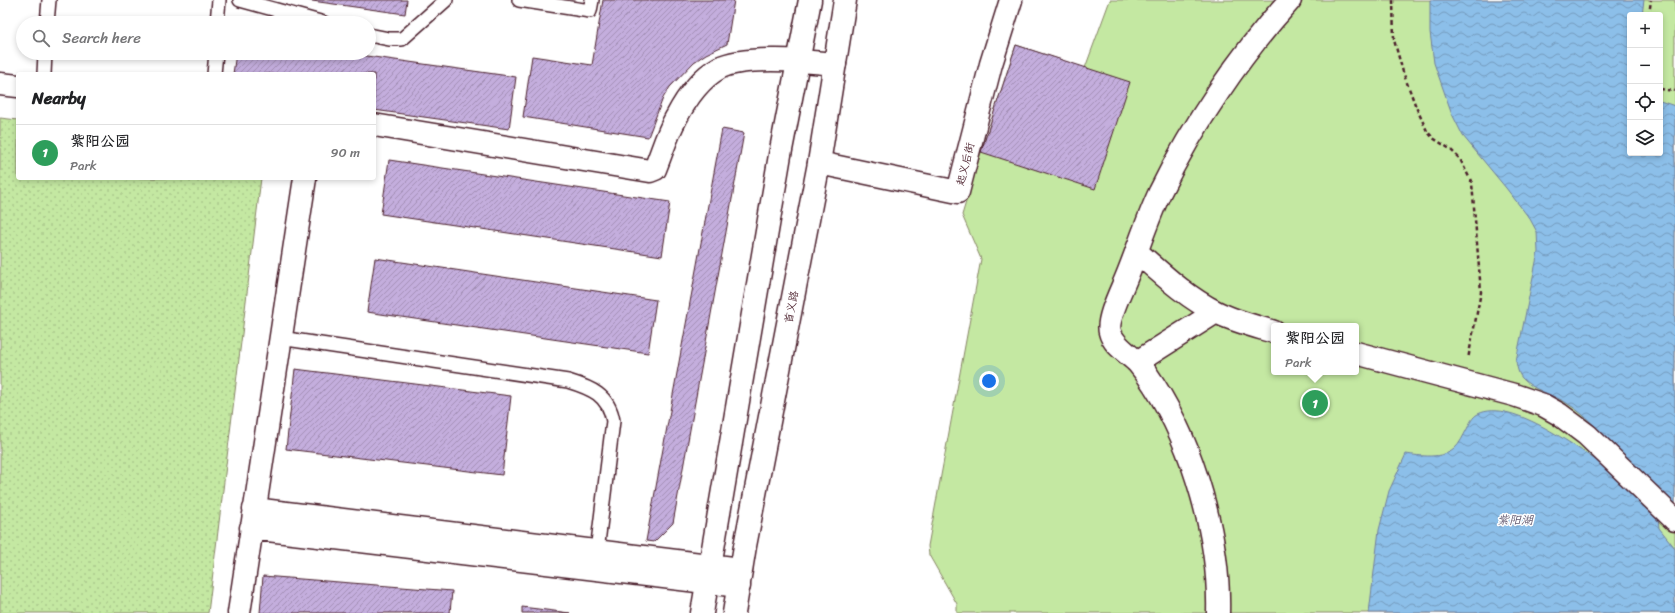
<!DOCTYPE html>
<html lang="en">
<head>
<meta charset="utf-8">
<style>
	body { margin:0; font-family:Sriracha,"LXGW WenKai TC",sans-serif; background:#f2f2f2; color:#202124 }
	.controls { position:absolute; right:12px; top:12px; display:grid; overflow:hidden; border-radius:4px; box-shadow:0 2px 6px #0003 }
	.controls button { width:36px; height:36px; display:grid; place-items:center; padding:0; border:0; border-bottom:1px solid #e0e0e0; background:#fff; color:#202124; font:20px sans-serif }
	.you { position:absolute; left:989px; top:381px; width:14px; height:14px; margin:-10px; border:3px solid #fff; border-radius:50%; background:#1a73e8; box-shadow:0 0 0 6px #1a73e833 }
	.badge { display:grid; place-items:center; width:26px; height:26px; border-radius:50%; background:#c8321e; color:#fff; font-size:13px; font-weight:700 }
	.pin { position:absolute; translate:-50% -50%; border:2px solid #fff; box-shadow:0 1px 4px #0006 }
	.popup { position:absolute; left:1271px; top:323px; width:88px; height:52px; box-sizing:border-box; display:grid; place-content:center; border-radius:4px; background:#fff; filter:drop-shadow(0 1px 3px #0005); font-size:13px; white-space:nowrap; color:#757577 }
	.popup b { font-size:15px; color:#202124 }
	.popup::after { content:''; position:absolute; left:50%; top:100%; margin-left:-8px; border:8px solid transparent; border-top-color:#fff }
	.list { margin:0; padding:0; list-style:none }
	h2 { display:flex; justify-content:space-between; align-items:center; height:52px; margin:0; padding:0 16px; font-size:17px }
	h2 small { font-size:13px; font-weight:400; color:#757577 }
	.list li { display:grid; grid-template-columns:26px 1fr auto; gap:12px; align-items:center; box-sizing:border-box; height:56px; padding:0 16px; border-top:1px solid #e0e0e0 }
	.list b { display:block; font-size:15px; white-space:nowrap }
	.list p { margin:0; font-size:13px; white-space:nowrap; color:#757577 }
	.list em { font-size:13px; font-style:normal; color:#757577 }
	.icon { flex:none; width:22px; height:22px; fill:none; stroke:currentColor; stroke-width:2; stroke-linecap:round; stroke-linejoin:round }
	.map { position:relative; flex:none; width:1675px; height:613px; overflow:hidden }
	.search { position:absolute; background:#fff; box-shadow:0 2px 6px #0003; left:16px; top:16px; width:360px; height:44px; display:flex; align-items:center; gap:10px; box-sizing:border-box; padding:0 14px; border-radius:22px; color:#757577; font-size:15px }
	.panel { position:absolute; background:#fff; box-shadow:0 2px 6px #0003; left:16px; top:72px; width:360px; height:108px; border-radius:4px }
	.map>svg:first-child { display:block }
	.grass { fill:url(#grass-dots); stroke:#878466 }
	.park { fill:#c4e8a2; stroke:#878466; fill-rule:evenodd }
	.water { fill:url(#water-waves); stroke:#727f9d }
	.building { fill:url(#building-hatch); stroke:#4a1f2b }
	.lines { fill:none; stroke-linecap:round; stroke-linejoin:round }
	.lane-casing { stroke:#4a1f2b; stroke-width:16 }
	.street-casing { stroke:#4a1f2b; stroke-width:25 }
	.secondary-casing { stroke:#4a1f2b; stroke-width:25 }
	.path { stroke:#4a1f2b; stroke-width:2.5; stroke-dasharray:4 3; stroke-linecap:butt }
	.lane { stroke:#fff; stroke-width:13 }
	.street { stroke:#fff; stroke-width:22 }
	.secondary { stroke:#fff; stroke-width:22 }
	.labels { text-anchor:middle; stroke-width:3; stroke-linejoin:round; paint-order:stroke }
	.street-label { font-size:11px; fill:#4a1f2b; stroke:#fff }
	.water-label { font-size:12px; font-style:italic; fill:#61576e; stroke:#fff }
</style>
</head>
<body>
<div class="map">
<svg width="1675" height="613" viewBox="0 0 1675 613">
	<defs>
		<pattern id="grass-dots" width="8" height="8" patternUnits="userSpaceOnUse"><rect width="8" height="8" fill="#c4e8a2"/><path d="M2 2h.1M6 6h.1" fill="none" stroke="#aac78c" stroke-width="1.8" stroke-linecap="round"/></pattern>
		<pattern id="water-waves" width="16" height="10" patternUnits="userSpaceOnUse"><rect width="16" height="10" fill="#8cbfe9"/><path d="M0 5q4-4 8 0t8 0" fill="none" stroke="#749bbd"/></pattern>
		<pattern id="building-hatch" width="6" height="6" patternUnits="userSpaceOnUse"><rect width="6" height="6" fill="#c4aedd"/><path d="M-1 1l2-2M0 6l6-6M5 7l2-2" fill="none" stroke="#a18db3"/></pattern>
	</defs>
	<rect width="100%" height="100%" fill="#fff"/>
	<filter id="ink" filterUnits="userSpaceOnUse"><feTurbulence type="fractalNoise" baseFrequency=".025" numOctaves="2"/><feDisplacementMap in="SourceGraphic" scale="8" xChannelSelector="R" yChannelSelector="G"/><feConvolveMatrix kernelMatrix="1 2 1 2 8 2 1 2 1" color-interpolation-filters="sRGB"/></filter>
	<g filter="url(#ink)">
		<!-- grass -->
		<path class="grass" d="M0 118 18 120V178H261L208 613H0Z"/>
		<!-- park -->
		<path class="park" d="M1110 0H1675V613H957V604L929 555 928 546 981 259 962 215 981 152 1016 45 1085 68ZM1630 15H1660V153H1630ZM1274 326H1356V372H1274Z"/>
		<!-- water -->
		<path class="water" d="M1430 0H1644L1642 15H1630V153H1660V101L1675 106V503H1672L1658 517 1659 528 1675 548V613H1369L1379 530 1389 491 1406 454C1419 456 1443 459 1454 449 1460 444 1463 436 1467 429 1470 423 1472 417 1478 414 1512 397 1581 451 1609 469L1621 455C1604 436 1587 415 1565 402 1551 394 1533 390 1522 378 1518 373 1517 367 1516 361L1538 252 1537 232 1530 219 1506 188 1463 136 1452 114 1434 63 1430 32Z"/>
		<!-- building -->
		<path class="building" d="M305 0H407L405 14Z
			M603 0H734L727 44 706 54 694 62 670 87 663 98 648 137 523 117 532 56 592 65Z
			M1016 45 1130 82 1095 189 981 152Z
			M236 53H345L516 77 509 129 374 110V74H233Z
			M722 129 744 133 673 523 654 542 646 541Z
			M389 160 670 202 662 256 381 214Z
			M375 258 656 300 648 353 367 312Z
			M295 369 511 396 502 475 286 449Z
			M263 576 452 591 450 613H260Z
			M522 607 570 613H522Z"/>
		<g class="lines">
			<!-- lane casing -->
			<g class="lane-casing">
				<path id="lane" d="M240 0 324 23
					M519 0 590 11 592 0
					M47 23 49 0
					M217 23 219 0
					M369 35 389 39H402L446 0
					M44 74 45 53
					M214 74 216 53
					M280 338 568 381C591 388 609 395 613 421L597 551"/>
			</g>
			<!-- street casing -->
			<g class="street-casing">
				<path id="street" d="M0 84 18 86
					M374 125 650 171 655 169C662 152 667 134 676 118 686 99 699 79 719 68 745 55 806 61 835 64
					M819 163 958 192 991 64 1011 0
					M1137 252C1161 273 1186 297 1216 312 1234 321 1254 326 1274 332
					M1356 353 1514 395 1543 405 1559 414 1587 435 1675 520
					M1137 362 1216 312
					M254 509 741 569
					M251 528 739 586
					M239 613 305 178
					M1218 613C1220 539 1194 447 1154 385 1149 377 1144 370 1138 363 1129 354 1113 345 1110 332 1106 320 1122 289 1127 276 1138 249 1147 220 1160 192 1193 125 1240 55 1290 0"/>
			</g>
			<!-- secondary casing -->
			<g class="secondary-casing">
				<path id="secondary" d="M702 613 780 155 810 0
					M734 613 745 546 819 163 845 0"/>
			</g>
			<!-- path -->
			<path class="path" d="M1393 0 1394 40 1403 72 1416 107 1427 131 1433 138 1450 149 1460 159 1472 183 1481 292 1468 359
				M1649 15 1651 0
				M1660 89 1675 91"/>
			<!-- lane -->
			<use href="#lane" class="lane"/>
			<!-- street -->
			<use href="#street" class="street"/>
			<!-- secondary -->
			<use href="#secondary" class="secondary"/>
		</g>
	</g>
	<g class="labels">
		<!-- street labels -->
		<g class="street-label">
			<text transform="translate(965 164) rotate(-76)" y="4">起义后街</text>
			<text transform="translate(791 307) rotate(-79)" y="4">首义路</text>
		</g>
		<!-- water labels -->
		<g class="water-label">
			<text x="1515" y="524">紫阳湖</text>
		</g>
	</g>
</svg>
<div class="controls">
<button>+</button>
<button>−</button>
<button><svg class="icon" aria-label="locate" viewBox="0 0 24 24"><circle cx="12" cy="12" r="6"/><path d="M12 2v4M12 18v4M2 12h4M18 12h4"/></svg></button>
<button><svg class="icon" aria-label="layers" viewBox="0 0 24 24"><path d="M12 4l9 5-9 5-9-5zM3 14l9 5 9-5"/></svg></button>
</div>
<div class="you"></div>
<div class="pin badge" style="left:1315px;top:403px;background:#2e9e5b">1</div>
<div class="popup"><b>紫阳公园</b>Park</div>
<div class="search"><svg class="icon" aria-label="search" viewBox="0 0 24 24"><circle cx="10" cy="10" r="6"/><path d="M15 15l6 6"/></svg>Search here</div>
<section class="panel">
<h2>Nearby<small></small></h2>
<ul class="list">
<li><span class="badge" style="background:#2e9e5b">1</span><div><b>紫阳公园</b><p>Park</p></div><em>90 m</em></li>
</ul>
</section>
</div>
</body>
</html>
